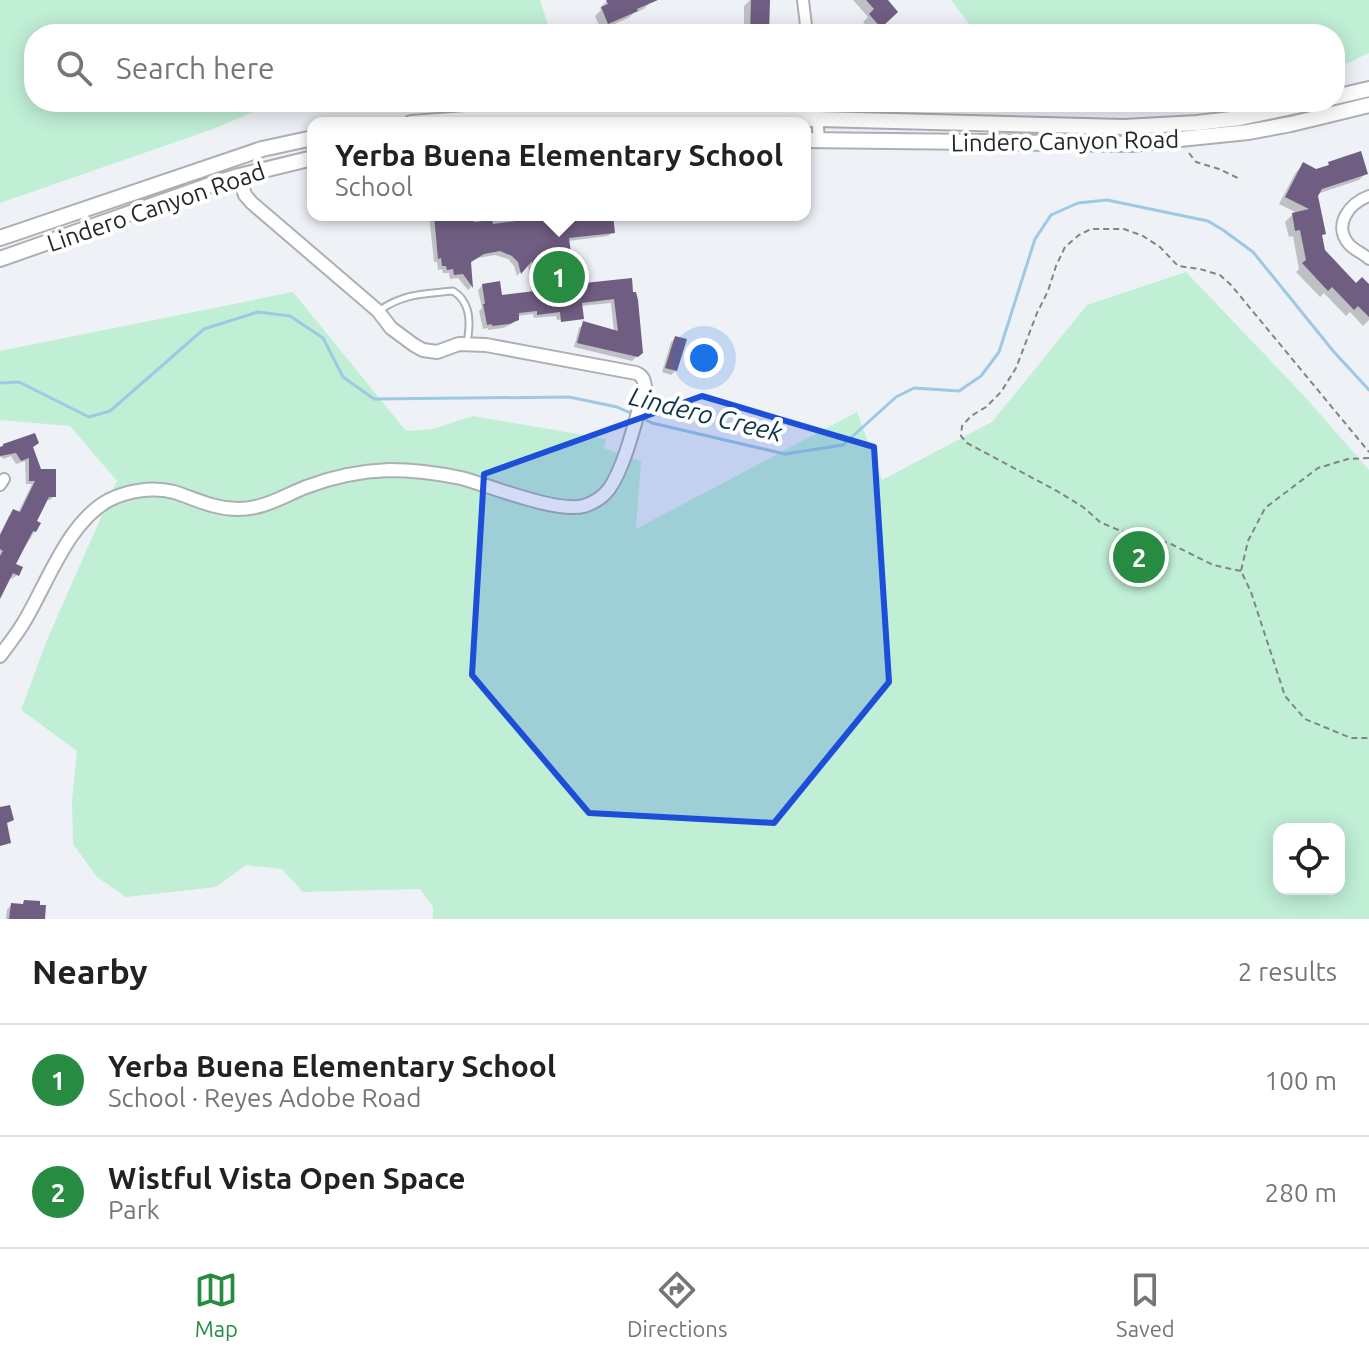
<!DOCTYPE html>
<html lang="en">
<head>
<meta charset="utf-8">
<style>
  :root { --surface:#fff; --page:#f2f2f2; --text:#222; --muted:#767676; --line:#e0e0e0; --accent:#278c41 }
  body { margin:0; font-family:Ubuntu,sans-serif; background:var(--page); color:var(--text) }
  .controls { position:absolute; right:24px; bottom:24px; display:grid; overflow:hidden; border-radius:16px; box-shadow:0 4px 20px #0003 }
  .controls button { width:72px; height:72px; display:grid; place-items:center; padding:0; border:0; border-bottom:2px solid var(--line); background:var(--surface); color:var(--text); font:40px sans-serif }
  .you { position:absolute; left:704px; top:358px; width:28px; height:28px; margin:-20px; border:6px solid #fff; border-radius:50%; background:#1a73e8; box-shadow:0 0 0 12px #1a73e833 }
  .badge { display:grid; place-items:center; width:52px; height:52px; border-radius:50%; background:var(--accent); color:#fff; font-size:26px; font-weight:700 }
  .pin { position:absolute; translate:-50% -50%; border:4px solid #fff; box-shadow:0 2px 8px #0006 }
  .popup { position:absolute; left:307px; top:117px; width:504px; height:104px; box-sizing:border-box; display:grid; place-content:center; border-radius:16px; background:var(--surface); filter:drop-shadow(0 2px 6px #0005); font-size:26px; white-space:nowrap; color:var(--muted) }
  .popup b { font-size:30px; color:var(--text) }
  .popup::after { content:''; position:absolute; left:50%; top:100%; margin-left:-16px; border:16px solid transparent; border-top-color:var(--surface) }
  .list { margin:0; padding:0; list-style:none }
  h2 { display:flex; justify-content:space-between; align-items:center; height:104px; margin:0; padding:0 32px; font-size:34px }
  h2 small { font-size:26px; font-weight:400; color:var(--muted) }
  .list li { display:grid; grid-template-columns:52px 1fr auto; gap:24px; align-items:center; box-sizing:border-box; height:112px; padding:0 32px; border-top:2px solid var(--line) }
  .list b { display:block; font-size:30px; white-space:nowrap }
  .list p { margin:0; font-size:26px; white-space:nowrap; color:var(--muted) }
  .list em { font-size:26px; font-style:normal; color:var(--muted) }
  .icon { flex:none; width:44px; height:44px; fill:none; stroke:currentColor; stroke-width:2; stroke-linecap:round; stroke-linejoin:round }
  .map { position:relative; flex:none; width:1369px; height:919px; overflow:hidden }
  .search { position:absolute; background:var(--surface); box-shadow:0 4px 20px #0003; left:24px; right:24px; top:24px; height:88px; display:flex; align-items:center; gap:20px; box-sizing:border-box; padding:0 28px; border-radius:32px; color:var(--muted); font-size:30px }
  .sheet { height:328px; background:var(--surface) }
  nav { display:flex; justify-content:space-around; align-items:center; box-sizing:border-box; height:112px; border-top:2px solid var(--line); background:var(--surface); font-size:22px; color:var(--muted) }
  nav a { display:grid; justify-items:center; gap:4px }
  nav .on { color:var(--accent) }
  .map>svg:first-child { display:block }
  .green { fill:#c0efd6; fill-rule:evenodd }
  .shadow { fill:#0003 }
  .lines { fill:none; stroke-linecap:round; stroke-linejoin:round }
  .stream { stroke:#9dc9e4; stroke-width:3 }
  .building { fill:#705d82 }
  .service-casing { stroke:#acafb3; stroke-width:9 }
  .minor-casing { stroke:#acafb3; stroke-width:14 }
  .tertiary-casing { stroke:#acafb3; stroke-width:16 }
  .secondary-casing { stroke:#acafb3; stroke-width:18 }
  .path { stroke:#828487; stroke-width:2; stroke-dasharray:6 4; stroke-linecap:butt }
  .service { stroke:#fff; stroke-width:5 }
  .minor { stroke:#fff; stroke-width:10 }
  .tertiary { stroke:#fff; stroke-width:12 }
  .secondary { stroke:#fff; stroke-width:14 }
  .marked { fill:#1d4ed8; fill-opacity:0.2; stroke:#1d4ed8; stroke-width:6; stroke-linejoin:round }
  .labels { text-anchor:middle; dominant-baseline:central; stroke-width:8; stroke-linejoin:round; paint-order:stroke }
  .street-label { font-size:24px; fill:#262729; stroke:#fff }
  .water-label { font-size:26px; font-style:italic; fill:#0f3448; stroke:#fff }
</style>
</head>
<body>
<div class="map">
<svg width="1369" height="919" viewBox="0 0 1369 919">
  <rect width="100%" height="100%" fill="#eef1f6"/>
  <!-- green -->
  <path class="green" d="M0 0H540L551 34H34V102H277L213 129 0 203Z
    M951 0H1369V53L1348 63 1335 64V34H977Z
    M1186 272 1306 398 1369 470V919H433V907L420 889 303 892 282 869 246 865 216 887 126 897 97 877 73 844 72 801 77 751 21 710 47 640 117 481 70 426 0 420V351L293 292 406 431 433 429 473 416 606 439 604 448 641 461 636 529 857 412 882 480 992 422 1087 305ZM1279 829H1339V889H1279Z"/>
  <!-- shadow -->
  <path class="shadow" d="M608 0H650L651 1 644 9 634 13 628 18 601 30 595 16 601 10 600 8Z
    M750 0H768L767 29H779V34H744V6Z
    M853 0H885L896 12 873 33 863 22 868 17Z
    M1329 164 1366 173 1359 180 1317 194 1324 234 1320 237 1323 251 1356 286 1369 287V320L1363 326 1350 312 1346 316 1324 293 1320 297 1296 272 1299 269 1293 236 1289 237 1285 222 1295 212 1279 204 1296 172 1303 165 1316 171 1325 168Z
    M429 215H611L613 232 608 236 568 241 573 286 630 280 641 352 632 361 574 347 579 328 584 324 614 332 611 303 580 306 582 318 579 320V318L557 320 556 316 534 318 533 314 517 316V319L512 324 503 328 488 330V328L483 329 479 311 482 308 478 290 483 285 501 297 531 293 528 263 517 276 514 266 508 259 495 255 478 258 469 263 471 287 468 290 458 278 450 279 449 273H443L442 269 438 270 437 262H434Z
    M676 338V370L671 375 662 372 671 342Z
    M34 435 31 448 39 471 54 496 50 500H45L35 522V531L13 565 17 575 12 579 8 577 0 594V550L2 546 0 545V534L9 516 14 511 18 513 32 484H26L25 461 16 464 11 456 3 459 2 457H0V447Z
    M25 902 44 919H6L7 909 12 905 21 906Z"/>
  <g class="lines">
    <!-- stream -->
    <path class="stream" d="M0 383 19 382 89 417 110 411 204 329 258 312 290 316 323 338 343 377 374 399 569 397 617 407 635 415
      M642 418 652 423 785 454 843 445 896 397 914 388 959 391 981 376 999 352 1035 239 1051 215 1078 203 1107 200 1208 221 1223 230 1253 252 1334 352 1369 390"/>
  </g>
  <!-- building -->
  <path class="building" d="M606 0H658L637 9 638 11 608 24 601 7 608 4Z
    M751 0H770L769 34H750Z
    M866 0H888L898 12 881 28 869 14 874 9Z
    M1361 151 1368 174 1322 189 1318 196 1326 234 1322 235 1325 250 1356 283 1362 277 1369 284V317L1358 306 1354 310 1332 287 1328 291 1302 263 1306 260 1300 230 1295 231 1292 213 1309 209 1285 197 1303 162 1316 169 1329 165 1328 162Z
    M434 215H473L474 222 492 220 493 224 524 220 523 215H565V218H567L613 215 615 233 569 238 575 284 632 278 633 292H636L638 300 643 353 638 357 577 343 583 321 618 331 614 299 582 303 584 319 561 322 560 312 537 315V311L519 313V320L509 324 492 326V324L487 325 483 304H485L482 284 500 281 502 295 535 291 532 261 521 274 518 262 512 256 500 251 484 254 471 262 473 288 463 274 454 275 453 269 447 270 446 266H442L441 258 438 259Z
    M675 336 687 339 677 371 665 368Z
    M35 433 39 443 33 447 41 469H56V497H49L37 521 41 523 36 532 33 531 16 564 23 567 19 576 13 573 0 599V556L3 551 0 549V535L13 509 20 512 35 481H29V458L21 461 16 453 0 456V447L3 446V444Z
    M10 805 14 820 7 823 11 843 0 846V807Z
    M24 900 40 901V905H46L45 919H9L11 903 23 904Z"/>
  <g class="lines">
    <defs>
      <path id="service" d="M380 310C405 293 425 294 453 291 471 302 471 323 467 342"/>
      <path id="minor" d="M803 0 807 34
        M816 102 819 140
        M1369 196C1350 203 1333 224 1348 243 1353 250 1363 253 1369 259
        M0 485 4 479"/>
      <path id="tertiary" d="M0 656C8 645 17 634 24 622 48 582 68 522 109 500 129 490 153 487 174 492 196 499 214 509 238 509 264 509 283 496 306 487 332 477 361 471 389 470 413 470 437 473 461 478 491 486 556 513 584 506 593 503 603 497 609 489 625 467 637 415 645 387 644 380 643 376 636 373L486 345 459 344 437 352 423 350 414 345 391 328 378 311 252 203 245 195 239 176"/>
      <path id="secondary" d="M1335 97 1369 89
        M411 123 507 116 818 119 1124 127 1197 123 1240 118 1315 102
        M805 140 1131 144 1248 132 1291 124 1369 105
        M0 238 262 149 313 138
        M0 259 204 187 239 176 313 158"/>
    </defs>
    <!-- service casing -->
    <use href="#service" class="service-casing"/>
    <!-- minor casing -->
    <use href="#minor" class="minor-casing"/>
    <!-- tertiary casing -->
    <use href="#tertiary" class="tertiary-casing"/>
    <!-- secondary casing -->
    <use href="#secondary" class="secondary-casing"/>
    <!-- path -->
    <path class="path" d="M1189 153 1196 162 1219 169 1240 179
      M1369 458 1348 459 1318 468 1265 508 1248 541 1241 571 1251 592 1285 696 1305 719 1351 738H1369
      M1241 571 1213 565 1169 543 1138 537 1116 529 1100 522 1083 507 1057 491 967 443 961 436 962 426 971 416 986 407 1001 392 1016 368 1037 313 1048 291 1056 266 1065 247 1079 235 1091 229H1124L1143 236 1160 247 1178 266 1200 269 1220 275 1231 285 1369 452"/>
    <!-- service -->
    <use href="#service" class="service"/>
    <!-- minor -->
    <use href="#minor" class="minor"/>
    <!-- tertiary -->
    <use href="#tertiary" class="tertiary"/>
    <!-- secondary -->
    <use href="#secondary" class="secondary"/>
  </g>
  <!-- marked area -->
  <path class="marked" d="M702 396 874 447 889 682 774 823 589 813 472 675 484 474Z"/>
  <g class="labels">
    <!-- street labels -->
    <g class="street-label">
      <text transform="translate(1065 141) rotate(-1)">Lindero Canyon Road</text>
      <text transform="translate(156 207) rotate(-19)">Lindero Canyon Road</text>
    </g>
    <!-- water labels -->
    <g class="water-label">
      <text transform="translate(706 414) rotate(14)">Lindero Creek</text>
    </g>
  </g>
</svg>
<div class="controls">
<button><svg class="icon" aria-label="locate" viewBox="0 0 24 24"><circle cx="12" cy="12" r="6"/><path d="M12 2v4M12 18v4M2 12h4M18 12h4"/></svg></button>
</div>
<div class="you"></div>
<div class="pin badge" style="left:559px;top:277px">1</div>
<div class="popup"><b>Yerba Buena Elementary School</b>School</div>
<div class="pin badge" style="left:1139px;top:557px">2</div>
<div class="search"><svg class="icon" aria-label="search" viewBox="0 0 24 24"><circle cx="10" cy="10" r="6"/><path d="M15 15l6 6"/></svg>Search here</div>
</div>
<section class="sheet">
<h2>Nearby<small>2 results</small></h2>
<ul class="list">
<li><span class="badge">1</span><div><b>Yerba Buena Elementary School</b><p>School · Reyes Adobe Road</p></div><em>100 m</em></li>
<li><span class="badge">2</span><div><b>Wistful Vista Open Space</b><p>Park</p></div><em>280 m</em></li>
</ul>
</section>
<nav>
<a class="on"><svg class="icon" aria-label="map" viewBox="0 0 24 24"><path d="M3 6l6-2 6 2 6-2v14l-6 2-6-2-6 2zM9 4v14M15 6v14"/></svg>Map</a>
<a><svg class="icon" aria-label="directions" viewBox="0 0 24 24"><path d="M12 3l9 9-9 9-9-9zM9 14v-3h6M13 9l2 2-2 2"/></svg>Directions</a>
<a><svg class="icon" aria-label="saved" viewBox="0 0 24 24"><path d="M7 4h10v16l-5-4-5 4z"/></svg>Saved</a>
</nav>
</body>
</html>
